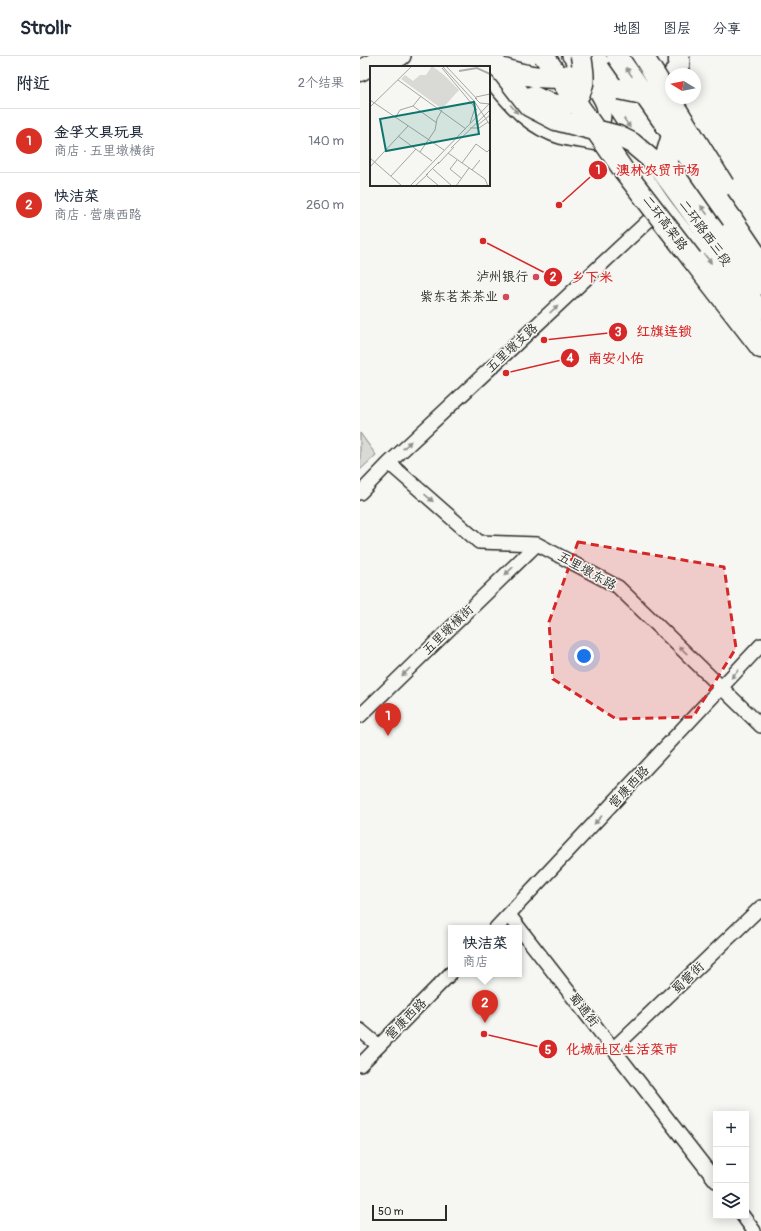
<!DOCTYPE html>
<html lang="zh">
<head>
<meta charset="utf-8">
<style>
  :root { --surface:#fff; --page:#f6f6f7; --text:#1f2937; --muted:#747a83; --line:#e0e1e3; --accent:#d93025 }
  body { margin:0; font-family:Pangolin,"LXGW WenKai TC",sans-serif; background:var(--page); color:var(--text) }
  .controls { position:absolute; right:12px; bottom:12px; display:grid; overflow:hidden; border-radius:0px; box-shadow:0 2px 10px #0003 }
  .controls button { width:36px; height:36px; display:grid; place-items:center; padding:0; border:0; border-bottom:1px solid var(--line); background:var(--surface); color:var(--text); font:20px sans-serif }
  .compass { position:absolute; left:305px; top:12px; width:36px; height:36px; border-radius:50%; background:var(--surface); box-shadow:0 2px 10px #0003; rotate:280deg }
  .scale { position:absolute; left:12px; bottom:10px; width:75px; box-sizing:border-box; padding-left:4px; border:2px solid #2b2b2b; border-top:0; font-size:11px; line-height:14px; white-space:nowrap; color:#2b2b2b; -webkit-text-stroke:3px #f6f6f2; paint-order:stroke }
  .you { position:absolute; left:224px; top:600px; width:14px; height:14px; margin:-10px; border:3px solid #fff; border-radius:50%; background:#1a73e8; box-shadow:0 0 0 6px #1a73e833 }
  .badge { display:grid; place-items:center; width:26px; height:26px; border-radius:50%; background:var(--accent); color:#fff; font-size:13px; font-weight:700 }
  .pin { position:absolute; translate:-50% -33px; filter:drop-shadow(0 1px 2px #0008) }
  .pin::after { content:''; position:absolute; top:21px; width:14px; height:12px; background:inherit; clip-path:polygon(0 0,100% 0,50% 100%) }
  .popup { position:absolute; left:88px; top:869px; width:74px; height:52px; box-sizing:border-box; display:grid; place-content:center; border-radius:0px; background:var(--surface); filter:drop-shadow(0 1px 3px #0005); font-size:13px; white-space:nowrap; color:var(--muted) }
  .popup b { font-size:15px; color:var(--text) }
  .popup::after { content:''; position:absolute; left:50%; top:100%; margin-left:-8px; border:8px solid transparent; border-top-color:var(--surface) }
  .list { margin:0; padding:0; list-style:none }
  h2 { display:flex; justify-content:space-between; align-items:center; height:52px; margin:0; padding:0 16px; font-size:17px }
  h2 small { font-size:13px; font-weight:400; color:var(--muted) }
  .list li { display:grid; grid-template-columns:26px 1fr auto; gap:12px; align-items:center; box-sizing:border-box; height:64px; padding:0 16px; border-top:1px solid var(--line) }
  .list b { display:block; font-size:15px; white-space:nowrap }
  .list p { margin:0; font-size:13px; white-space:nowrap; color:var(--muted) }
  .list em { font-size:13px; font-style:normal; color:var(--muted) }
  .icon { flex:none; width:22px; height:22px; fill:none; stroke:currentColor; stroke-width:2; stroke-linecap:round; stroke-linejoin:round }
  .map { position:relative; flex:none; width:401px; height:1175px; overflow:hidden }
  header { display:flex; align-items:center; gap:24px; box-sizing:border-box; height:56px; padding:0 20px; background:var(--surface); border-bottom:1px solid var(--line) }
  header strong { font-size:19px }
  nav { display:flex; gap:22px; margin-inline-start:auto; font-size:14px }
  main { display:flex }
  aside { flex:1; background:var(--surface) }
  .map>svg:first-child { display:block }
  .green { fill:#d9d9d5; stroke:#828280 }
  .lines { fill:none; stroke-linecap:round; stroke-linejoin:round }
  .minor-casing { stroke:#2b2b2b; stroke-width:16 }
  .major-casing { stroke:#2b2b2b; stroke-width:20 }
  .highway-casing { stroke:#2b2b2b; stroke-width:23 }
  .minor { stroke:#f6f6f2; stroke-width:13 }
  .major { stroke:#f6f6f2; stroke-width:17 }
  .highway { stroke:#f6f6f2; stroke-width:20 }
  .highway-bridge-casing { stroke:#2b2b2b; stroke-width:23; stroke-linecap:butt }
  .highway-bridge { stroke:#f6f6f2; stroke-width:20 }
  .oneway { fill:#90908e }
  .marked { fill:#d62828; fill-opacity:0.2; stroke:#d62828; stroke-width:3; stroke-dasharray:8 5; stroke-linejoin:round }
  .poi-dot { fill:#d1495b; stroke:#f6f6f2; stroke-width:1.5 }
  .labels { text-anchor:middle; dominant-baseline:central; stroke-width:3; stroke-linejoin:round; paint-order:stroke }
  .street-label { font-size:13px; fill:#2b2b2b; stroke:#f6f6f2 }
  .poi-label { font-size:13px; fill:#2b2b2b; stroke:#f6f6f2; text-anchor:end }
  .inset-river { fill:none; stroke:#aeaeab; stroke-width:2 }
  .inset-road { fill:none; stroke:#a5a5a2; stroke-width:1 }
  .view { fill:#0f766e; fill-opacity:0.15; stroke:#0f766e; stroke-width:2 }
  .inset-edge { fill:none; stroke:#2b2b2b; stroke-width:2 }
  .leader { fill:none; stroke:#d62828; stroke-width:1.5 }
  .callout-dot { fill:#d62828; stroke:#f6f6f2; stroke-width:1.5 }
  .mark-label { font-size:12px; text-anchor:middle; font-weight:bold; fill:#fff }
  .callout-label { font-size:14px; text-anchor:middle; font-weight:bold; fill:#d62828; stroke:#f6f6f2; stroke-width:3; stroke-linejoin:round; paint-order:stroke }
</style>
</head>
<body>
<header>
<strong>Strollr</strong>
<nav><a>地图</a><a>图层</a><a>分享</a></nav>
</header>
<main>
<aside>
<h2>附近<small>2个结果</small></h2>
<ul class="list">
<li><span class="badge">1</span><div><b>金孚文具玩具</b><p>商店 · 五里墩横街</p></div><em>140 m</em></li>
<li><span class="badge">2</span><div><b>快洁菜</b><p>商店 · 营康西路</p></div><em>260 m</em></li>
</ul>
</aside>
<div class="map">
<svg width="401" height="1175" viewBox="0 0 401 1175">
  <rect width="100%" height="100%" fill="#f6f6f2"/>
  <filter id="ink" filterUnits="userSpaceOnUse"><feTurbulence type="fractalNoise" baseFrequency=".025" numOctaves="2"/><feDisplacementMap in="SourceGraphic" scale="8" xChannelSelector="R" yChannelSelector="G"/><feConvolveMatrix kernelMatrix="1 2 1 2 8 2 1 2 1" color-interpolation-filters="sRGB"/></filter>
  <g filter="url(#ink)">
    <!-- green -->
    <path class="green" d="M0 377 16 399 0 414Z"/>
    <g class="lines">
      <defs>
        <path id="minor" d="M209 0C218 12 244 42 244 55 245 64 241 74 238 82
          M129 23C151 50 168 72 203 82 224 87 249 86 267 100 283 113 293 133 306 150 337 191 369 231 401 271
          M29 407 119 486 177 488 258 531 401 670
          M0 437 29 407 305 149
          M0 660 177 488
          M149 859 356 1125
          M136 872 401 589
          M0 974 19 990
          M254 992 401 851
          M0 1009 91 917
          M383 1160 394 1175"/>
        <path id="major" d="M222 0 292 104 401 254
          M236 0 308 105 401 230
          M24 11 42 0"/>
        <path id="highway" d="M0 15 27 0
          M314 18 319 9V0
          M372 163 401 206
          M332 203 401 292"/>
      </defs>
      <!-- minor casing -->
      <use href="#minor" class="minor-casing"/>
      <!-- major casing -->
      <use href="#major" class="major-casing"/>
      <!-- highway casing -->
      <use href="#highway" class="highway-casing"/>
      <!-- minor -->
      <use href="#minor" class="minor"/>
      <!-- major -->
      <use href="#major" class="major"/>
      <!-- highway -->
      <use href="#highway" class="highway"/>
      <defs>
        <path id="highway-bridge" d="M105 0C132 9 181 29 209 19
          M130 0 169 50 196 64 258 80 272 87 292 104
          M184 0 264 115 332 203
          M257 0 372 163
          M283 0 364 129
          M259 33 278 37 291 35
          M173 40C192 50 216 58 223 28 225 20 222 8 221 0
          M308 105 307 96 315 69"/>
      </defs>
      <!-- highway-bridge casing -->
      <use href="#highway-bridge" class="highway-bridge-casing"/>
      <!-- highway-bridge -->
      <use href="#highway-bridge" class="highway-bridge"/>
    </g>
    <!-- one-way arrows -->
    <defs><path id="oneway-solid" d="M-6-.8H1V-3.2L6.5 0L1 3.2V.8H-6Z"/></defs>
    <g class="oneway">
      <use href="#oneway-solid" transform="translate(269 16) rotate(-125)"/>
      <use href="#oneway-solid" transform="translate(154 53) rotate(49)"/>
      <use href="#oneway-solid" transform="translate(267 67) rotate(56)"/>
      <use href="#oneway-solid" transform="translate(344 154) rotate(-127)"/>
      <use href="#oneway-solid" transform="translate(348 203) rotate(52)"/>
      <use href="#oneway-solid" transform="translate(194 253) rotate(-43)"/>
      <use href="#oneway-solid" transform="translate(47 389) rotate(-43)"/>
      <use href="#oneway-solid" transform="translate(69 442) rotate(41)"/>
      <use href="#oneway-solid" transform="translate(149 515) rotate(136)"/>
      <use href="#oneway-solid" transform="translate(323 594) rotate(-136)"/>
      <use href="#oneway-solid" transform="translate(46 616) rotate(136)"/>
      <use href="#oneway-solid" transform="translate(375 618) rotate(132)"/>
      <use href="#oneway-solid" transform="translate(238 764) rotate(133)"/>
    </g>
  </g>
  <!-- marked area -->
  <path class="marked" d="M218 486 364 511 376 592 333 661 256 663 193 623 189 566Z"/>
  <!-- markers -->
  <g class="poi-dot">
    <circle cx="176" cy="221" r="4"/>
    <circle cx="146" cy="241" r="4"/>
  </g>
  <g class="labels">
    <!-- street labels -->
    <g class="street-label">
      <text transform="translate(305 167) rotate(53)">二环高架路</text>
      <text transform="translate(345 177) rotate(54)">二环路西三段</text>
      <text transform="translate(152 292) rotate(-43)">五里墩支路</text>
      <text transform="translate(227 515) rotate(29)">五里墩东路</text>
      <text transform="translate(88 574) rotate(-44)">五里墩横街</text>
      <text transform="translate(269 731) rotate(-47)">营康西路</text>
      <text transform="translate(328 922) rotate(-44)">蜀营街</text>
      <text transform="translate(224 954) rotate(52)">蜀通街</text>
      <text transform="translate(46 963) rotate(-45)">营康西路</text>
    </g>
    <!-- poi labels -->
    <g class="poi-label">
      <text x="168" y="221">泸州银行</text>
      <text x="138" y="241">紫东茗茶茶业</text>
    </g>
  </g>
  <!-- overview -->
  <g transform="translate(10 10)">
    <rect width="120" height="120" fill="#f6f6f2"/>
    <path d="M62 0 74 9 89 24 72 43 31 13 35 9 43 15 50 9H56Z" fill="#d9d9d5"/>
    <path class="inset-river" d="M89 5 107 2 120 8"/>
    <path class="inset-road" d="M72 0 104 35 120 59M76 0 107 33M72 2 107 44M28 14 96 63M106 31 120 28M105 32 110 37 120 38M0 34 74 84M43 40 51 30M0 41 42 0M25 52 30 44 43 40 67 57M100 57 105 42M108 59 120 49M100 62H109L118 56M28 70 62 95M81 82 120 44M50 86 65 64 67 53 72 44M78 87 115 113 118 120M0 92 32 120M87 94 80 103 91 112M92 97 106 78 117 86 120 83M68 98 84 81M0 101 38 60M63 103 82 120M102 104 110 94M56 109 69 96M21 110 46 83M57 110 69 120M40 120 120 37M45 120 58 108M86 120 99 102"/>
    <path class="view" d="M104 36 109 68 16 85 10 53Z"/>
    <rect width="120" height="120" class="inset-edge"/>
  </g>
  <!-- callouts -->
  <path class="leader" d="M199 149L238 114M123 185L193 221M184 284L258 276M146 317L210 302M124 978L188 993"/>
  <g class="callout-dot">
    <circle cx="199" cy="149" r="4"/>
    <circle cx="123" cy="185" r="4"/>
    <circle cx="184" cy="284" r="4"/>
    <circle cx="146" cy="317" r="4"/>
    <circle cx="124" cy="978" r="4"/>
    <circle cx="238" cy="114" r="10"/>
    <circle cx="193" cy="221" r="10"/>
    <circle cx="258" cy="276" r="10"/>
    <circle cx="210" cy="302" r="10"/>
    <circle cx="188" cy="993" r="10"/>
  </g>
  <g class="mark-label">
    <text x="238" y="118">1</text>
    <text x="193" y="225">2</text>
    <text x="258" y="280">3</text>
    <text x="210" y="306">4</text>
    <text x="188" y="998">5</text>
  </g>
  <g class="callout-label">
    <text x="298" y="119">澳林农贸市场</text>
    <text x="232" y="226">乡下米</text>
    <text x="304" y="280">红旗连锁</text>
    <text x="256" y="307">南安小佑</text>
    <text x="262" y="998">化城社区生活菜市</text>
  </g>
</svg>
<div class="controls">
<button>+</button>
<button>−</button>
<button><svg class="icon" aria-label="layers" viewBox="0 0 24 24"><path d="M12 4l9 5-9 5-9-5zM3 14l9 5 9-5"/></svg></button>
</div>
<svg class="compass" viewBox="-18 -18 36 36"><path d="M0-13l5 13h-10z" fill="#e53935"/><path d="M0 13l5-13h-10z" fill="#747a83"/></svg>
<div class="scale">50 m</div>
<div class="you"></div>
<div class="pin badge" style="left:28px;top:680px">1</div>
<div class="pin badge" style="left:125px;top:967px">2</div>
<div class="popup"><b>快洁菜</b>商店</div>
</div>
</main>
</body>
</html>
